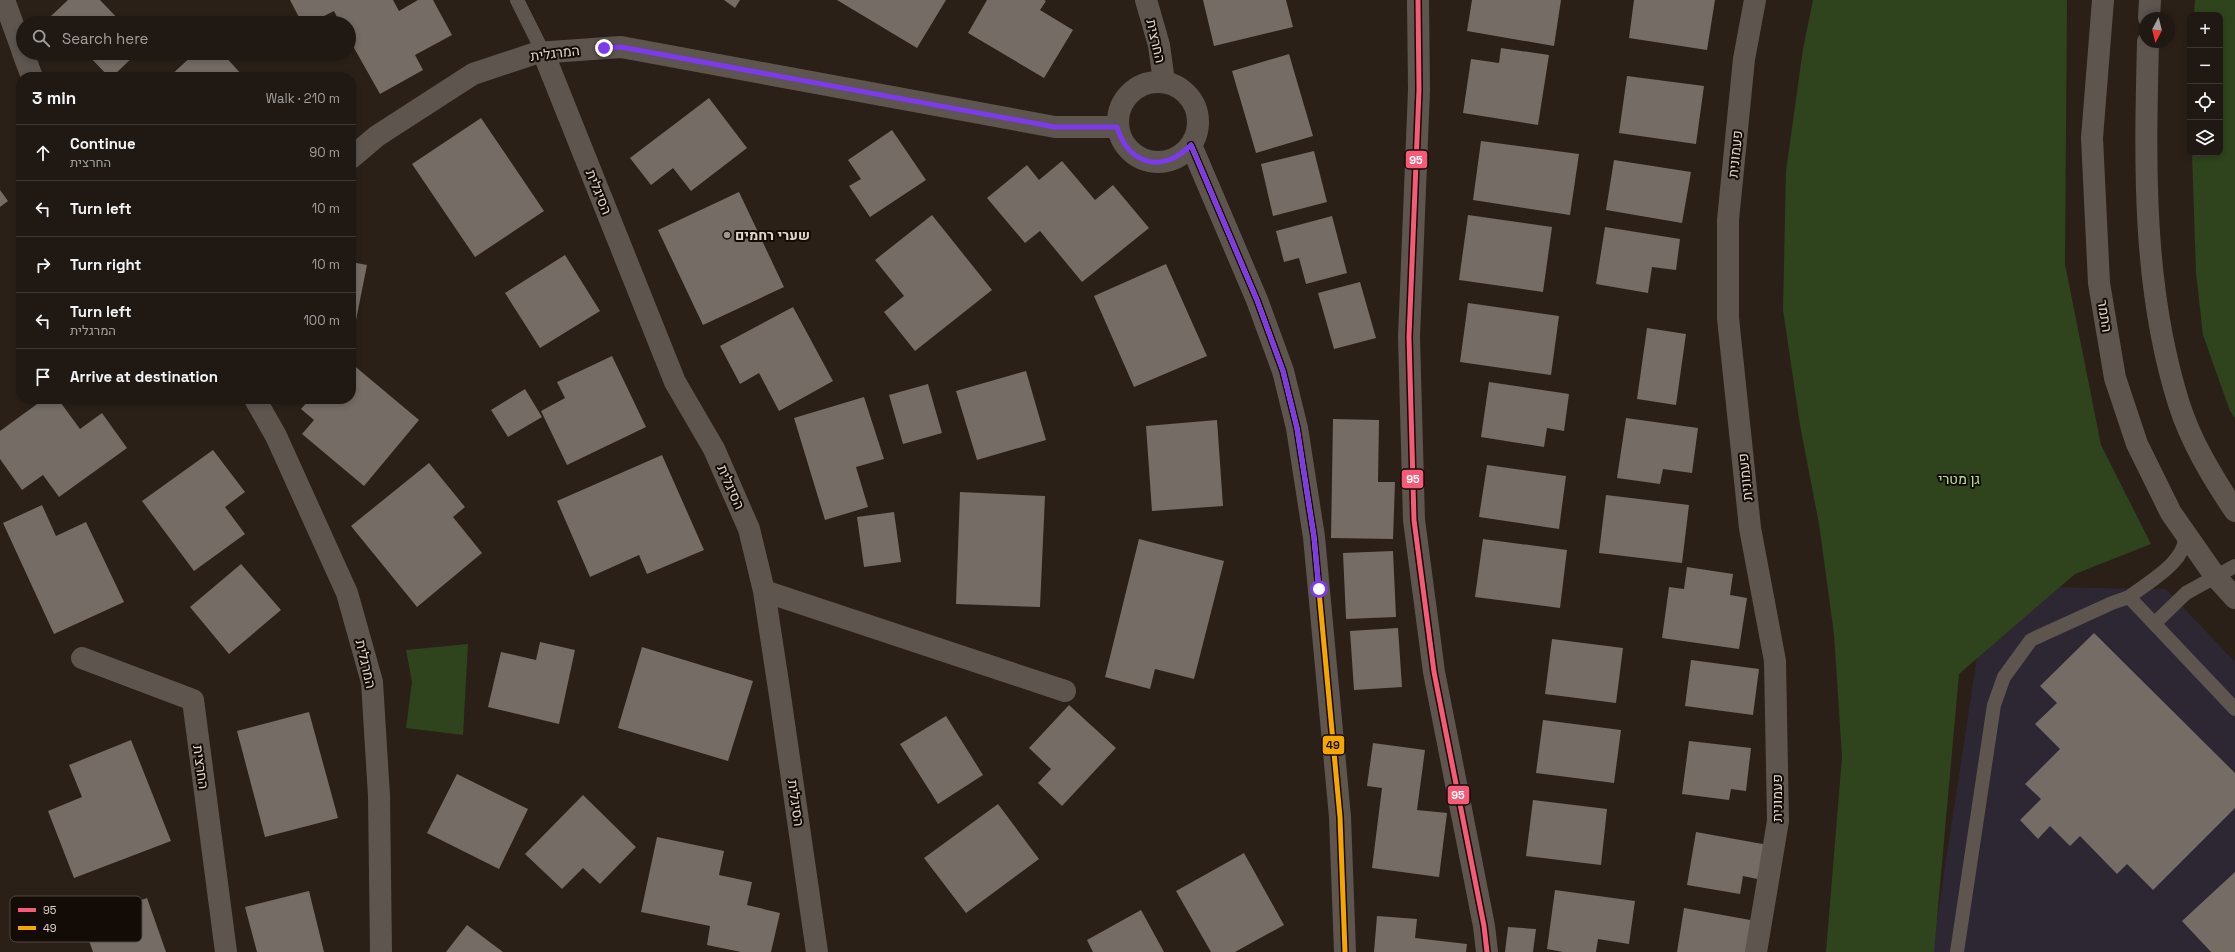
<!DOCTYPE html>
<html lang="en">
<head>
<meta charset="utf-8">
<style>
  :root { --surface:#201812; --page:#28211b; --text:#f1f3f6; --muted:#a2a09f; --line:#3d3732 }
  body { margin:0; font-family:"Space Grotesk",Heebo,sans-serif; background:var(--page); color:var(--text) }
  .controls { position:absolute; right:12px; top:12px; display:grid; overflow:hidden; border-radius:8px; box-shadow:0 2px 6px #0003 }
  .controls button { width:36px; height:36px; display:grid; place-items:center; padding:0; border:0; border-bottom:1px solid var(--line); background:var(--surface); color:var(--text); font:20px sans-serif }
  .compass { position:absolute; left:2139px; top:12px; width:36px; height:36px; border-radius:50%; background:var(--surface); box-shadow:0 2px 6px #0003; rotate:187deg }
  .stop { position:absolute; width:12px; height:12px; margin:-9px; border:3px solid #7c3aed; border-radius:50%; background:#fff }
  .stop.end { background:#7c3aed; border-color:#fff; box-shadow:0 1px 4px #0008 }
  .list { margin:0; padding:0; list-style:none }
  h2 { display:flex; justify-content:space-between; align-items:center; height:52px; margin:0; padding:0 16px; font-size:17px }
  h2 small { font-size:13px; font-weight:400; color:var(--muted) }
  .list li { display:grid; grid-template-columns:26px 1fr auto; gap:12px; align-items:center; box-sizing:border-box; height:56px; padding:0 16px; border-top:1px solid var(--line) }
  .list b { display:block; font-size:15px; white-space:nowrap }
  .list p { margin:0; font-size:13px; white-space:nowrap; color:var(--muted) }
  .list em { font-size:13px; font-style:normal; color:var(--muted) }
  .icon { flex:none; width:22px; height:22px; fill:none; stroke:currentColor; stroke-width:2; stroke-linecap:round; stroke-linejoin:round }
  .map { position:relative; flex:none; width:2235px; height:952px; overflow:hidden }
  .search { position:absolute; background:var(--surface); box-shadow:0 2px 6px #0003; left:16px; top:16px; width:340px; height:44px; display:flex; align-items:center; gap:10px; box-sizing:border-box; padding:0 14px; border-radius:22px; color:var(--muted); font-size:15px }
  .panel { position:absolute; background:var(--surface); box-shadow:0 2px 6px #0003; left:16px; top:72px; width:340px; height:332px; border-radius:16px }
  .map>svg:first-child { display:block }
  .industrial { fill:#2d2633 }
  .green { fill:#2f431d }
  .building { fill:#756c65 }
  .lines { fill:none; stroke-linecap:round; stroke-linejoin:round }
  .service { stroke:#5e554f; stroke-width:14 }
  .minor { stroke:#5e554f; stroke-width:22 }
  .secondary { stroke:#5e554f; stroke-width:22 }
  .bus-1-casing { stroke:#130b05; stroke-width:8 }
  .bus-2-casing { stroke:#130b05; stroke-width:8 }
  .bus-1 { stroke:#f75a77; stroke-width:5 }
  .bus-2 { stroke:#f7a600; stroke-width:5 }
  .route { stroke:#7c3aed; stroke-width:5 }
  .poi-dot { fill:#a1958c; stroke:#130b05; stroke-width:1.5 }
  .labels { text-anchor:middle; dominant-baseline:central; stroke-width:4; stroke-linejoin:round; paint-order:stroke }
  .street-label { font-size:14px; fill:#e1d4cb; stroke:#130b05 }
  .poi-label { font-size:14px; font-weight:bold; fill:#e1d4cb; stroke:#130b05; text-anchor:start }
  .park-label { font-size:14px; fill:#b4e297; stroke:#130b05 }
  .key { fill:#130b05; stroke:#514740; stroke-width:1 }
  .key-label { font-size:11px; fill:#e1d4cb }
  .line-badge { stroke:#130b05; stroke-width:1.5 }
  .badge-label { font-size:11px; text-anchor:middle; font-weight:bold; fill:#fff }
  .pale-badge-label { font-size:11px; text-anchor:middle; font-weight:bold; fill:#111 }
</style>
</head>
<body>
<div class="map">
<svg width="2235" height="952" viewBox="0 0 2235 952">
  <rect width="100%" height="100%" fill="#2a2018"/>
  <!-- industrial -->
  <path class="industrial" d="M2038 587 2166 589 2235 662V952H1932L1980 638Z"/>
  <!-- green -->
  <path class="green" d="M1813 0H2067L2065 264 2101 445 2151 544 2075 574 1959 674 1934 952H1826L1842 757 1834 634 1819 524 1800 425 1783 310 1786 171 1803 49Z
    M2195 0H2235V418L2230 411 2203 335 2196 273 2192 153H2220V15H2194Z
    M468 644 463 735 406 728 412 682 406 650Z"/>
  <!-- building -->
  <path class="building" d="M68 0H100L122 23H57L51 16Z
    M290 0H393L399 11 418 0H433L452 35 415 55 423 70 380 94 349 39V23H340L334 11 310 23H302Z
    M724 0H740L735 8Z
    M837 0H946L917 48Z
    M987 0H1044L1046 1 1040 10 1073 30 1044 78 968 33Z
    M1203 0H1286L1293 27 1214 46Z
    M1472 0H1561L1554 46 1467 31Z
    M1634 0H1715L1707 50 1629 38Z
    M1501 48 1549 55 1538 125 1463 113 1471 59 1499 63Z
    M86 53H137L112 77H109Z
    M195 53H222L244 77H169Z
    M1289 54 1313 136 1256 153 1232 71Z
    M1627 76 1704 86 1696 144 1619 133Z
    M709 98 747 148 691 191 673 168 651 185 630 158Z
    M481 118 544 211 475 257 412 164Z
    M892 130 926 180 870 217 849 186 861 179 848 160Z
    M1481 141 1579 154 1570 215 1473 200Z
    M1314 151 1327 202 1273 216 1261 164Z
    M1614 160 1691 172 1682 223 1606 210Z
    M1062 161 1095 200 1113 185 1149 228 1082 282 1040 231 1025 243 987 198 1027 165 1039 180Z
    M0 190 8 201 0 207Z
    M739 192 784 287 703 325 658 230Z
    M932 215 992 290 915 351 884 312 904 296 875 260Z
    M1468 215 1552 227 1543 292 1459 280Z
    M1332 216 1347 273 1306 284 1299 258 1284 262 1276 231Z
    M1605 227 1680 239 1676 270 1652 267 1648 293 1596 284Z
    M565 255 600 311 540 348 505 293Z
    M351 262 367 265 352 340H351Z
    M1166 264 1207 356 1134 387 1094 296Z
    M1360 282 1376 338 1334 349 1318 293Z
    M1468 303 1559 316 1551 375 1460 362Z
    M793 307 833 381 779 411 759 373 740 384 720 346Z
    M1647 328 1686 334 1676 405 1637 399Z
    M612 356 646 427 567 465 541 411 565 398 557 382Z
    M351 363 419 420 364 486 302 434 314 420 301 409 310 399H351Z
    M1026 371 1046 440 977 460 956 391Z
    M1489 382 1569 394 1564 431 1547 428 1544 447 1481 437Z
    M928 384 942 433 903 444 889 395Z
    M525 389 542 417 508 437 491 410Z
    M864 397 884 459 856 467 868 507 825 520 794 418Z
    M44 399H58L80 429 102 413 127 448 59 497 43 475 22 490 0 459V431Z
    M1626 418 1698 428 1692 473 1663 469 1660 484 1617 478Z
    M1333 419 1379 420 1378 482H1395L1393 539 1331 538Z
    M1217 420 1223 506 1152 511 1146 426Z
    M213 450 245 492 225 507 245 534 194 571 142 501Z
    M662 455 704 550 647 574 639 555 590 577 557 501Z
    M429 463 465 507 453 517 482 553 417 607 351 526Z
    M1487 465 1566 476 1559 529 1479 517Z
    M960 492 1045 496 1040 607 956 604Z
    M1606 495 1689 505 1682 563 1599 553Z
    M42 505 56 536 86 522 124 602 54 634 3 523Z
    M894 512 901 562 864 567 857 517Z
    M1139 539 1224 561 1194 679 1155 669 1150 689 1105 677Z
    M1483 539 1567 550 1560 608 1475 597Z
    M1393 551 1396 617 1346 619 1343 553Z
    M241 564 281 610 229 654 190 607Z
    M1687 567 1733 574 1730 595 1747 598 1739 649 1662 638 1669 587 1684 589Z
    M1398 628 1402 687 1354 690 1350 631Z
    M2094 633 2235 773V808L2153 890 2127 864 2117 874 2080 836 2070 846 2050 826 2038 839 2020 820 2041 799 2025 784 2060 749 2035 724 2057 703 2040 686Z
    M1552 639 1623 648 1616 703 1545 694Z
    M540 642 575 650 559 724 488 707 501 652 536 660Z
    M642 647 753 681 728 761 618 728Z
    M1691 660 1759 669 1753 715 1685 706Z
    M1069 705 1116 748 1062 806 1038 783 1051 769 1029 748Z
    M309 712 338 818 265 837 237 731Z
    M946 716 983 775 938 804 900 744Z
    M1543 720 1621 730 1614 783 1536 773Z
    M131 740 171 841 74 878 48 811 82 797 69 765Z
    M1689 741 1751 748 1746 791 1731 789 1729 800 1682 794Z
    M1373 743 1425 750 1417 810 1447 813 1439 877 1372 868 1382 788 1367 786Z
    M457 774 528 809 499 869 427 833Z
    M583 795 636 847 600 884 583 868 562 889 525 854Z
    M1533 800 1607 809 1601 865 1526 856Z
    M998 804 1039 859 966 913 924 858Z
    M1696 832 1768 845 1762 880 1743 876 1740 894 1687 885Z
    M657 837 724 851 719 875 752 882 747 905 780 913 771 952H741L707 945 710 926 641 912Z
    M1244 853 1284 925 1235 952H1211L1176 891Z
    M2235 872V952H2211L2182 921Z
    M1555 890 1635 901 1629 944 1598 939 1596 952H1563L1547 949Z
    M309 891 324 952H257L245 907Z
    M147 898 166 952H93L82 921Z
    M1684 908 1756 921 1750 952H1677Z
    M1141 910 1164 952H1093L1087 940Z
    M1377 916 1417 919 1415 938 1467 944 1466 952H1374Z
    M467 925 503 952H446Z
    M1508 927 1536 929 1533 952H1505Z"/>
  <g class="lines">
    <!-- service -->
    <path class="service" d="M517 0 543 52
      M2129 597C2147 583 2191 559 2184 533
      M2155 623 2186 593 2235 566
      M1957 952 1994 705 2004 677 2031 640 2112 603 2129 597 2235 709"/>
    <!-- minor -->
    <path class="minor" d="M4 0 23 52
      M1146 0 1159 45 1164 82
      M1418 0 1419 90 1409 337 1414 520 1434 672 1484 926 1487 952
      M1755 0 1744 59 1728 220V318L1750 528 1775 661 1778 821 1756 952
      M543 52 675 382 714 449 749 529 764 591 779 689 817 952
      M23 53 32 77
      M1118 122a40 40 0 1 1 80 0a40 40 0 1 1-80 0Z
      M1191 145 1257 300 1283 371 1297 428 1314 537 1340 817 1345 952
      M351 158 377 136 473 74 536 53 621 47 1055 127H1117
      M255 399 276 436 347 593 372 682 379 796 381 952
      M764 591 1065 691
      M82 658 193 700 226 952"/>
    <!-- secondary -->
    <path class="secondary" d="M2103 0 2092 138 2099 283 2115 378 2137 444 2171 513 2215 576 2235 598
      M2149 18 2150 0
      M2148 42C2145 163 2142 287 2179 404 2191 442 2213 478 2235 511"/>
    <defs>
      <path id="bus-1" d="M1418 0 1419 90 1409 337 1414 520 1434 672 1484 926 1487 952"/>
      <path id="bus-2" d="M1191 145 1257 300 1283 371 1297 428 1314 537 1340 817 1345 952"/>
    </defs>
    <!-- bus-1 casing -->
    <use href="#bus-1" class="bus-1-casing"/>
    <!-- bus-2 casing -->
    <use href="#bus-2" class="bus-2-casing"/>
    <!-- bus-1 -->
    <use href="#bus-1" class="bus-1"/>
    <!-- bus-2 -->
    <use href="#bus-2" class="bus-2"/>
  </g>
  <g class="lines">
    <!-- route -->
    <path class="route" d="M604 48 621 47 1055 127H1117C1128 165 1163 174 1191 145L1257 300 1283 371 1297 428 1314 537 1319 589"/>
  </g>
  <!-- markers -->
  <circle class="poi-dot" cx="727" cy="235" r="4"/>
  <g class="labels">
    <!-- street labels -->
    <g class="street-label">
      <text transform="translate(1156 41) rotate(77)">החרצית</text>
      <text transform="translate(555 53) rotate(-7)">המרגלית</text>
      <text transform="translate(1735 154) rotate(-84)">פעמונית</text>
      <text transform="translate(599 192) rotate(68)">הסיגלית</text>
      <text transform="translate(2105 316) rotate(81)">התמר</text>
      <text transform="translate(1745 477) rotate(-96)">פעמונית</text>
      <text transform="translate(731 487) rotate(66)">הסיגלית</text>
      <text transform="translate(366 664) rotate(77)">המרגלית</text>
      <text transform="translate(201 767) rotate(82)">החרצית</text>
      <text transform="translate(1777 798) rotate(-90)">פעמונית</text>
      <text transform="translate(796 803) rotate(82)">הסיגלית</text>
    </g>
    <!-- poi labels -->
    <g class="poi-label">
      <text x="735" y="235">שערי רחמים</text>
    </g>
    <!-- park labels -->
    <g class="park-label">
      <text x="1959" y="479">גן מטרי</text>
    </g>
  </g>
  <!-- legend -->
  <rect x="10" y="896" width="132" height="46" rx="6" class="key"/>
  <rect x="18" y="908" width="18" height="4" fill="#f75a77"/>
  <rect x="18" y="926" width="18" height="4" fill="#f7a600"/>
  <g class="key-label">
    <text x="43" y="914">95</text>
    <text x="43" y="932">49</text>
  </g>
  <g class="line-badge">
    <rect x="1405" y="150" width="23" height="19" rx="4" fill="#f75a77"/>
    <rect x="1401" y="469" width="23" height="20" rx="4" fill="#f75a77"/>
    <rect x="1322" y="735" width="23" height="20" rx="4" fill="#f7a600"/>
    <rect x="1447" y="785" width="23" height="20" rx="4" fill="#f75a77"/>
  </g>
  <g class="badge-label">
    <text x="1416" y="164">95</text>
    <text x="1413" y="483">95</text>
    <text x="1458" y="799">95</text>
  </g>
  <g class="pale-badge-label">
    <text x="1333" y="749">49</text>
  </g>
</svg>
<div class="controls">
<button>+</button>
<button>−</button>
<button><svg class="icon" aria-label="locate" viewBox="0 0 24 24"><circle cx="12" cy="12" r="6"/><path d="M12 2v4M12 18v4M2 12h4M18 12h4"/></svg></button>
<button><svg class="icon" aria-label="layers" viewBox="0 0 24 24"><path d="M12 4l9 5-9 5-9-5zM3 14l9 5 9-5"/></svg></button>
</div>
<svg class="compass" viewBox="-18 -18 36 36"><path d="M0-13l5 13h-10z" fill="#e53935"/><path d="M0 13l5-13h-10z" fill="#a2a09f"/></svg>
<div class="stop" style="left:1319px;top:589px"></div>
<div class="stop end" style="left:604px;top:48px"></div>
<div class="search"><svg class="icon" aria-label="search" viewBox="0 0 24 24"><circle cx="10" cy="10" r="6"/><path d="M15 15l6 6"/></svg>Search here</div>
<section class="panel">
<h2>3 min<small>Walk · 210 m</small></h2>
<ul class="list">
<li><svg class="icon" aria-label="ahead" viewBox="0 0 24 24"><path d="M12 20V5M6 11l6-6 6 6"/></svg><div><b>Continue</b><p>החרצית</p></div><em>90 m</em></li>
<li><svg class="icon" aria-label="left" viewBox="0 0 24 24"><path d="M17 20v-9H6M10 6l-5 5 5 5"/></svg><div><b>Turn left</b></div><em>10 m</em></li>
<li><svg class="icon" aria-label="right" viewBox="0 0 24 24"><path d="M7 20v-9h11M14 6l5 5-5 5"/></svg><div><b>Turn right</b></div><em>10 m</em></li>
<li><svg class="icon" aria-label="left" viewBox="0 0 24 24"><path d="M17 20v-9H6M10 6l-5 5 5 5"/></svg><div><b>Turn left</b><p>המרגלית</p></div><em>100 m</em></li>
<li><svg class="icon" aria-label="arrive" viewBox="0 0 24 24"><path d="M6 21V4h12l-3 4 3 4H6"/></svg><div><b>Arrive at destination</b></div></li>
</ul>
</section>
</div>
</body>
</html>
